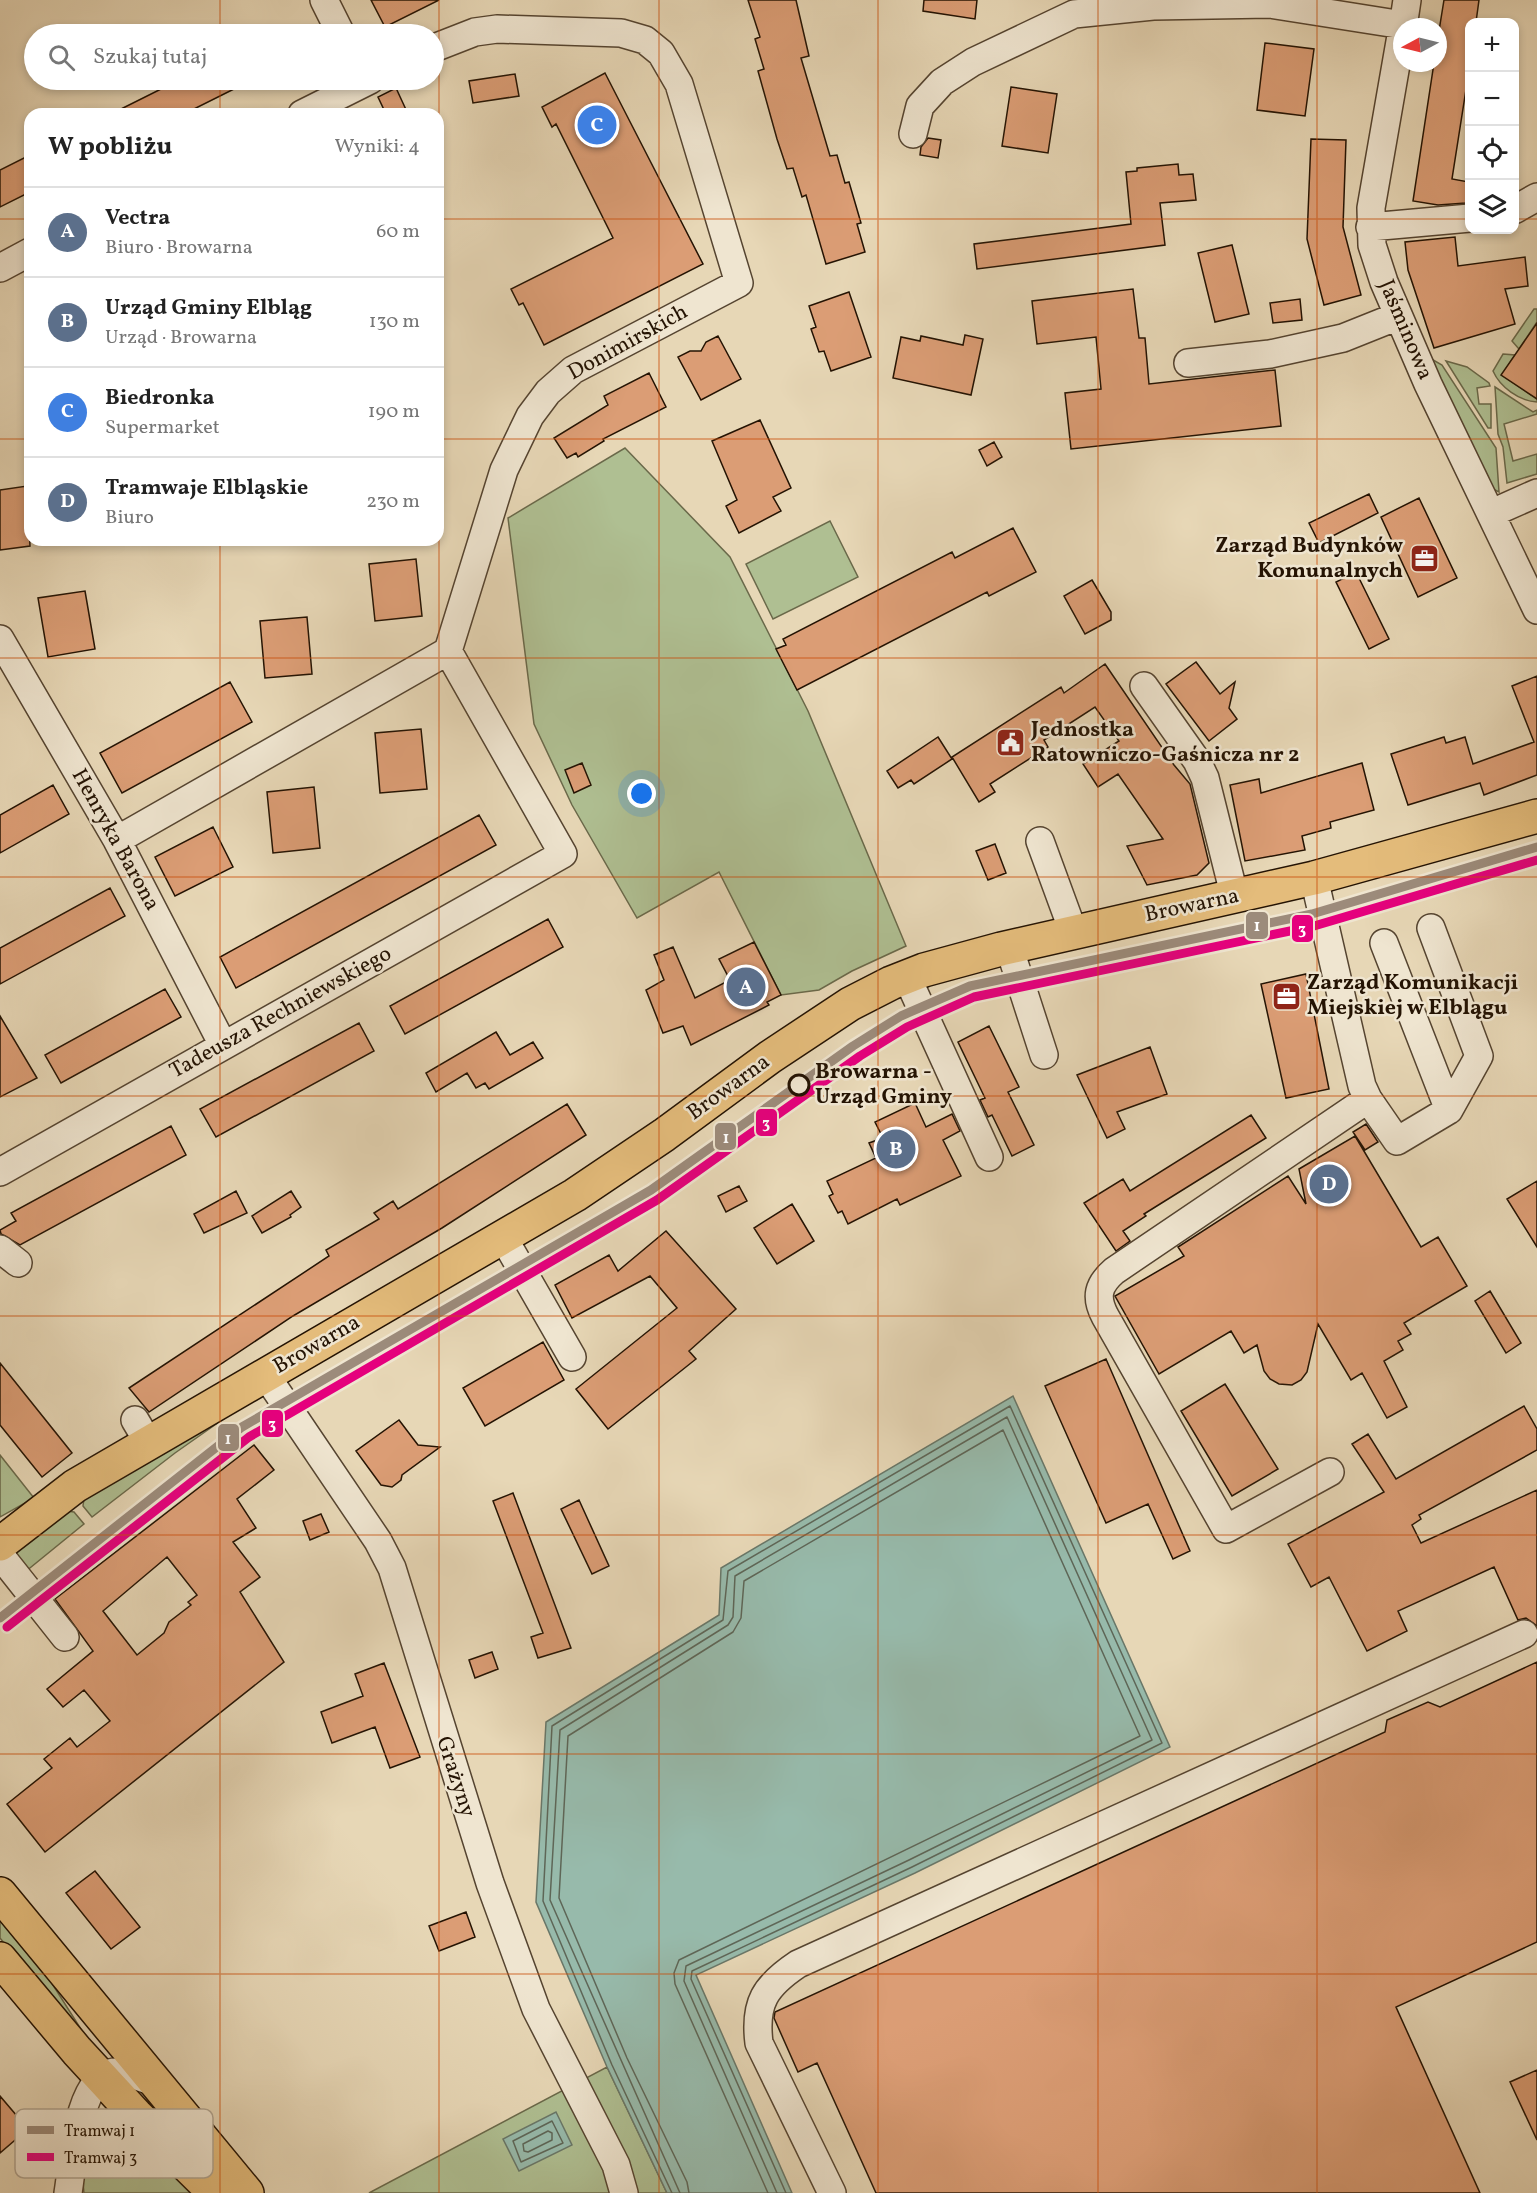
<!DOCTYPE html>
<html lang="pl">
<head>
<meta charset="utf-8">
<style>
  :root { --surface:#fff; --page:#f6f6f6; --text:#222; --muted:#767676; --line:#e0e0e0; --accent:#1a73e8 }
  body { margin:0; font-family:Vollkorn,serif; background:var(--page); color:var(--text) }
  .controls { position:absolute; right:18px; top:18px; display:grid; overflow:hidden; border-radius:12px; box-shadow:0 3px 9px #0003 }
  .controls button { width:54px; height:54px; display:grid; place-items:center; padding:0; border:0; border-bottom:2px solid var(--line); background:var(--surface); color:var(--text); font:30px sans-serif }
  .compass { position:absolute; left:1393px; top:18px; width:54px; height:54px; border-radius:50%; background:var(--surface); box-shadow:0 3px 9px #0003; rotate:263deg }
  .you { position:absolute; left:642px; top:794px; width:21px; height:21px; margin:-15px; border:4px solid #fff; border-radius:50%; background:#1a73e8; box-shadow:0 0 0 9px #1a73e833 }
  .badge { display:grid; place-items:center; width:39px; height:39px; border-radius:50%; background:var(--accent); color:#fff; font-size:20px; font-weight:700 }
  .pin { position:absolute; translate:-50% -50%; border:3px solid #fff; box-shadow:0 2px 6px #0006 }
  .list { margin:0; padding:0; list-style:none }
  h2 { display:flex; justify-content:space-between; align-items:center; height:78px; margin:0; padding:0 24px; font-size:26px }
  h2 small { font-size:20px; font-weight:400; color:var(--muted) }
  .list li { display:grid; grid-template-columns:39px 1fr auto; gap:18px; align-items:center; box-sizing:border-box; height:90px; padding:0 24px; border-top:2px solid var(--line) }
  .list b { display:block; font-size:22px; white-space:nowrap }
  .list p { margin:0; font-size:20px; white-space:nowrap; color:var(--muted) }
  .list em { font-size:20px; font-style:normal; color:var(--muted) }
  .icon { flex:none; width:33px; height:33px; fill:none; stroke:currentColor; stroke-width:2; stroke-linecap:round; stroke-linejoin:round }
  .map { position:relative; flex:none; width:1537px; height:2193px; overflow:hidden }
  .search { position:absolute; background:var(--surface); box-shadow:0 3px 9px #0003; left:24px; top:24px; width:420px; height:66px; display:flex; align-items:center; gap:15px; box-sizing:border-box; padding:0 21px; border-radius:33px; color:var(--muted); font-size:22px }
  .panel { position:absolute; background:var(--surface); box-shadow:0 3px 9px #0003; left:24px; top:108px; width:420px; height:438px; border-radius:18px }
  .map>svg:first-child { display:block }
  .green { fill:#afbf92; stroke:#6a694a; stroke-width:1.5 }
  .water { fill:#97baab; stroke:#697768; stroke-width:1.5 }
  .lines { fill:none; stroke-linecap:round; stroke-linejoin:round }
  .shore { stroke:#5e6657; stroke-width:1.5 }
  .building { fill:#db9d75; stroke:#241303; stroke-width:1.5; fill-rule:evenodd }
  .minor-casing { stroke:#554430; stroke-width:30 }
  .major-casing { stroke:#241303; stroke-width:36 }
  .minor { stroke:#efe5d0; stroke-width:27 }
  .major { stroke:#e4bc7b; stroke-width:33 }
  .tram-1-casing { stroke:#efe5d0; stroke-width:14 }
  .tram-2-casing { stroke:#efe5d0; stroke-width:14 }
  .tram-1 { stroke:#9c8b7b; stroke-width:9 }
  .tram-2 { stroke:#e5007d; stroke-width:9 }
  .grid { fill:none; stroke:#cb4e0b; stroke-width:1.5; stroke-opacity:0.55 }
  .stop-dot { fill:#efe5d0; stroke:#241303; stroke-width:3 }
  .labels { text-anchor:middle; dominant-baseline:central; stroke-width:5; stroke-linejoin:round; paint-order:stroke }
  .street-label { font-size:22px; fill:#241303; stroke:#efe5d0 }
  .poi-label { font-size:22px; font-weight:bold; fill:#241303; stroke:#efe5d0; text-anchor:start }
  .stop-label { font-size:22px; font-weight:bold; fill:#241303; stroke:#efe5d0; text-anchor:start }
  .key { fill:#efe5d0; stroke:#b2a692; stroke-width:1.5 }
  .key-label { font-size:16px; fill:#241303 }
  .line-badge { stroke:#efe5d0; stroke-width:2 }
  .badge-label { font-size:16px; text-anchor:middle; font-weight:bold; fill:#fff }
</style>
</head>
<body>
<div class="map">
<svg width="1537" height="2193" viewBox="0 0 1537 2193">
  <rect width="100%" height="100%" fill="#e7d7b6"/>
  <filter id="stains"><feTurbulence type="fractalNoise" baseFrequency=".00333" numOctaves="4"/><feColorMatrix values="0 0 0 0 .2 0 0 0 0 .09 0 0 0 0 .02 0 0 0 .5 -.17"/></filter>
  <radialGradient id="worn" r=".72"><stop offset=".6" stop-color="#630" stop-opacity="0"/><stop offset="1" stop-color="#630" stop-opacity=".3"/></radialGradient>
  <!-- green -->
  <path class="green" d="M1534 309H1537V322L1519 349 1512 341Z
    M1503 354 1515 355 1502 375 1531 395 1537 387V402C1519 401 1500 387 1493 371Z
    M1428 357 1442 365 1496 448 1499 492 1491 488Z
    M1446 361 1467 367 1489 383 1490 386 1477 388 1479 404H1491V428H1488Z
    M1495 387 1533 412 1537 410V414L1504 424 1513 461 1537 454V474L1507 483 1503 447 1498 434Z
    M625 448 730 557 808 711 906 946 852 971 819 990 781 995 719 872 637 918 572 805 534 724 508 518Z
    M830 521 858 577 773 619 746 564Z
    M249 1401 175 1453 92 1517 83 1506 84 1498Z
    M0 1455 34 1498 0 1517Z
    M66 1511 74 1512 84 1524 25 1572 16 1560 15 1550Z
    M0 1916 46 1974 84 2034 51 2001 0 1938Z
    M607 2067 667 2193H369Z
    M108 2108 191 2193H84C81 2171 88 2120 108 2108Z"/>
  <!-- water -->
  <path class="water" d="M1013 1396 1170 1747 915 1873 696 1975 792 2193H667L607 2067 536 1902 546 1722 719 1615 721 1568Z
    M556 2112 572 2145 519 2171 503 2139Z"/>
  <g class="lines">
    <!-- shore -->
    <path class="shore" d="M552 2121 563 2143 521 2162 513 2141Z
      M548 2131 552 2133V2140L528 2152 524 2151 523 2144Z
      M672 2193 612 2065 543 1901 552 1726 723 1620 728 1571 1010 1406 1162 1743 912 1867 692 1971 691 1979 786 2193
      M680 2193 550 1900 560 1730 728 1625 733 1617 735 1576 1007 1417 1152 1740 909 1860 686 1966 684 1981 777 2193
      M689 2193 687 2182 627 2058 559 1898 568 1736 733 1632 741 1618 744 1581 1003 1430 1140 1736 679 1960 674 1973 675 1984 768 2193"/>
  </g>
  <!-- building -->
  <path class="building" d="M371 0H439L385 27Z
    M748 0H796L809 56 801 58 830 156 837 155 845 183 849 182 861 223 857 224 865 252 826 264 806 195 802 197 793 168 787 169 777 139 758 71 764 69 755 39 760 37Z
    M924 0H977L975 19 923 11Z
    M1444 0H1479L1476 22H1470V64L1452 179 1469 182 1466 203 1438 205 1413 201 1434 63H1438V37Z
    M1265 43 1314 49 1305 116 1257 110Z
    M605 73 703 264 544 345 523 303 519 305 511 289 613 238 556 124 552 127 542 107Z
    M515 74 519 96 473 103 469 81Z
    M179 80H252L184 114H111Z
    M1011 87 1057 94 1048 153 1002 146Z
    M396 88 408 114H386L378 97Z
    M928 138 941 140 938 158 920 155 921 147Z
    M1311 139 1346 140 1343 227 1361 295 1324 305 1307 239Z
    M30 155V192L0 207V170Z
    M1178 164 1179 175 1193 174 1196 200 1160 203 1165 245 977 269 974 244 1131 224 1126 172 1137 171V168Z
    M1455 237 1458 266 1525 257 1528 286 1505 289 1515 324 1434 348 1408 270 1405 242Z
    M1232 245 1249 314 1215 322 1198 253Z
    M1133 289 1139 338H1145L1149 384 1275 370 1281 426 1071 449 1065 393 1101 389 1096 337 1037 344 1032 301Z
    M849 292 871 357 831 371 824 351 819 352 811 329 816 327 809 306Z
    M1300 299 1302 320 1273 323 1270 303Z
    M1537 323V399L1501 375Z
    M965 335 983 339 971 395 893 378 901 337 920 341 921 336 963 345Z
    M718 336 741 379 701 400 678 357 690 351H701L706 342Z
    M649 373 666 407 603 439 604 441 578 457 576 453 567 458 554 438 608 405 604 396Z
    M760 420 791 488 773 497 781 511 739 533 726 506 737 500 712 441Z
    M994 442 1002 457 987 466 979 450Z
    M27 486 30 546 0 550V490Z
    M1369 494 1378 513 1319 543 1309 523Z
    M1419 498 1457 578 1418 597 1381 517Z
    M1013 528 1036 572 989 596 987 592 797 690 776 649 786 645 783 639 952 552 955 558Z
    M416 559 422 616 375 621 369 564Z
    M1356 572 1389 639 1369 649 1336 582Z
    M1092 580 1111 612V620L1085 634 1064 596Z
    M85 591 95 649 48 657 38 598Z
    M307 617 312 674 265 678 260 621Z
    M1196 662 1220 694 1235 682 1229 708 1237 719 1209 741 1166 684Z
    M1105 664 1174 765 1190 784 1209 863 1197 875 1147 885 1127 846 1163 839 1118 774 1098 787 1083 764 1119 741 1095 707 1044 740 1048 747 990 784 995 792 979 802 952 757 1061 687 1064 693Z
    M1537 676V775L1484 795 1480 783 1408 805 1391 754 1444 737 1446 743 1465 737 1473 764 1534 742 1512 686Z
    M230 682 252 722 122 793 100 753Z
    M421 729 427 789 380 793 375 733Z
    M938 737 952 759 914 784 911 780 898 788 887 771Z
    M582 763 591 785 574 793 565 770Z
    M1362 763 1374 810 1330 822 1331 828 1302 836 1305 850 1245 861 1230 785 1259 779 1261 793Z
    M53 785 69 814 0 853V815Z
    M314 787 320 848 273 853 267 792Z
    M479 815 496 845 236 988 220 957Z
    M213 827 233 867 175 896 155 857Z
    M995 844 1006 873 988 880 976 851Z
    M110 888 125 916 0 984V948Z
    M548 919 563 947 405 1034 390 1006Z
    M754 942 781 995 767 1002 769 1005 691 1045 683 1026 663 1033 646 990 664 980 654 955 673 947 695 998 730 980 719 959Z
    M1306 974 1329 1089 1286 1098 1261 984Z
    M165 989 181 1017 61 1083 45 1055Z
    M0 1016 37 1078 0 1097Z
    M359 1023 374 1051 216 1137 200 1109Z
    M989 1026 1019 1087 1008 1092 1034 1145 1012 1156 992 1115 988 1117 980 1100 985 1098 958 1042Z
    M496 1032 510 1055 533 1042 543 1058 489 1089 485 1083 476 1088 467 1073 436 1092 426 1073Z
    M1150 1047 1167 1094 1117 1112 1125 1129 1107 1138 1077 1075Z
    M915 1103 926 1127 952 1114 960 1131 943 1140 961 1176 900 1205 897 1199 848 1224 842 1211 838 1213 829 1196 833 1194 827 1181 876 1158 869 1143 883 1138 875 1122Z
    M567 1104 586 1135 442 1228 293 1316 149 1412 129 1388 329 1256 326 1250 379 1219 374 1213 393 1201 398 1209Z
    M1251 1115 1266 1138 1144 1214 1146 1216 1123 1231 1130 1241 1116 1251 1084 1203 1123 1179 1130 1191Z
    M1366 1124 1378 1142 1365 1150 1353 1132Z
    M171 1126 186 1155 20 1245 1 1234 0 1230 16 1221 11 1213Z
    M1355 1136 1421 1247 1438 1237 1467 1286 1404 1323 1411 1334 1398 1341 1403 1350 1384 1361 1407 1407 1387 1418 1362 1373 1351 1380 1318 1324 1307 1372 1301 1380 1292 1385 1279 1384 1270 1379 1264 1371 1257 1345 1244 1353 1231 1331 1159 1374 1115 1296 1184 1256 1178 1247 1288 1176 1306 1204 1299 1169Z
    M1537 1181V1247L1507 1199Z
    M739 1186 747 1201 726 1212 718 1196Z
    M236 1191 247 1213 204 1233 194 1214Z
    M291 1191 301 1207 290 1215 291 1217 262 1233 252 1216Z
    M792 1204 814 1241 777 1264 754 1228Z
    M666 1231 736 1309 689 1351 696 1359 608 1429 576 1389 677 1308 650 1276 572 1318 555 1285 609 1255 618 1271Z
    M1490 1291 1521 1343 1506 1353 1475 1301Z
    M543 1342 564 1380 485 1426 463 1388Z
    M1106 1359 1190 1551 1173 1559 1148 1504 1106 1523 1045 1386Z
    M0 1363 72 1453 42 1477 0 1425Z
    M1225 1384 1278 1469 1232 1496 1181 1411Z
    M1524 1406 1537 1429V1450L1419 1515 1421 1519 1412 1525 1421 1543 1537 1490V1626L1526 1618 1518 1620 1494 1567 1398 1611 1407 1631 1367 1651 1329 1577 1311 1587 1288 1544 1384 1492 1352 1444 1368 1434 1396 1479Z
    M399 1420 418 1445 440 1447 402 1475 401 1480 392 1487 381 1485 356 1451Z
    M254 1445 274 1470 237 1499 256 1528 233 1542 260 1577 240 1592 284 1662 45 1852 7 1804 52 1768 44 1759 70 1738 77 1747 110 1721 84 1690 63 1707 47 1689 93 1651 55 1599ZM167 1557 197 1595 188 1602 191 1605 169 1622 164 1633 137 1655 103 1611Z
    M513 1493 571 1648 538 1658 531 1637 543 1633 493 1501Z
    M579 1500 609 1566 592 1574 561 1509Z
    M321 1514 329 1532 310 1540 303 1521Z
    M492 1652 498 1669 475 1678 469 1660Z
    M1537 1662V1942L1396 2007 1480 2193H876L817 2063 798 2072 774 2018 775 2012 1385 1732 1387 1720 1428 1702 1440 1707Z
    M384 1663 420 1757 390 1768 375 1727 332 1743 321 1712 363 1696 355 1674Z
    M95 1871 140 1927 111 1949 66 1893Z
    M466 1912 475 1937 439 1951 429 1926Z
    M1537 2070V2140L1510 2082Z
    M0 2096 28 2129 0 2153Z"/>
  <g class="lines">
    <defs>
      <path id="minor" d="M324 0 341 34
        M1403 27 1407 0
        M1402 30 1371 208 1372 245 1384 282 1428 384 1537 610
        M302 114 370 80
        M913 134 920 106 942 82 973 62 1074 14 1153 6 1270 4 1403 25
        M1514 210 1537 197
        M1370 227 1470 218
        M0 268 30 252
        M1188 363 1270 354 1343 338 1398 316
        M1492 513 1537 493
        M0 639 117 840 223 1045
        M1144 686 1197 761 1205 778 1235 898
        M117 840 448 651
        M1040 841 1073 931
        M1314 878 1362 1086 1368 1099 1114 1271C1098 1285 1095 1297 1105 1316L1226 1529 1330 1472
        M1384 943 1449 1110
        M1009 947 1044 1055
        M907 977 989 1157
        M1368 1099 1397 1141 1449 1110 1479 1056 1431 928
        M0 1172 563 854 448 651 504 470 530 416 548 392 573 370 739 283 679 84 661 53 645 40 621 33 497 29 475 32 434 48
        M503 1237 572 1357
        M0 1249 18 1263
        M265 1374 378 1541 392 1568 490 1883 536 2009 616 2165 624 2193
        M135 1420 148 1442
        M0 1555 65 1637
        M68 2193C73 2164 77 2077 114 2072 126 2070 143 2079 155 2082
        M832 2193 759 2043C754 2003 765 1986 798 1964L1524 1634"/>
      <path id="major" d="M0 1544 75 1486 575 1195 664 1135 770 1057 850 1004 891 983 924 970 1001 949 1314 878 1537 816
        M0 1894 247 2193
        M0 1959 77 2051 136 2115 215 2193"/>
    </defs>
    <!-- minor casing -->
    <use href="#minor" class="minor-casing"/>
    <!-- major casing -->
    <use href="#major" class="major-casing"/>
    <!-- minor -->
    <use href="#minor" class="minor"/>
    <!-- major -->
    <use href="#major" class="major"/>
    <defs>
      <path id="tram-1" d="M0 1618 242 1427 651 1190 853 1046 901 1016 970 986 1312 914 1537 847"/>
      <path id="tram-2" d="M7 1627 249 1437 657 1200 860 1056 907 1027 974 997 1314 926 1537 860"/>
    </defs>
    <!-- tram-1 casing -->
    <use href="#tram-1" class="tram-1-casing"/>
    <!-- tram-2 casing -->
    <use href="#tram-2" class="tram-2-casing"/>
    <!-- tram-1 -->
    <use href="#tram-1" class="tram-1"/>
    <!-- tram-2 -->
    <use href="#tram-2" class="tram-2"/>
  </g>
  <!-- grid -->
  <path class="grid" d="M220 0V34M439 0V2193M659 0V2193M878 0V2193M1098 0V2193M1317 0V2193M220 80V114M0 219H30M438 219H1470M1514 219H1537M0 439H30M438 439H1537M220 540V2193M0 658H1537M0 877H1537M0 1096H1537M0 1316H1537M0 1535H1537M0 1754H1537M0 1974H1537"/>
  <!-- icons -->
  <defs>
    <symbol id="office-square" viewBox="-11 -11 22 22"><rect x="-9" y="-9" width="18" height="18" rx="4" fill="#8f2418" stroke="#efe5d0"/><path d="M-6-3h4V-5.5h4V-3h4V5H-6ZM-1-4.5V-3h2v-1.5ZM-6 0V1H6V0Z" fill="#fff"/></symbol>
    <symbol id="civic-square" viewBox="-11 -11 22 22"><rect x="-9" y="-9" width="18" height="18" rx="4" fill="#8f2418" stroke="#efe5d0"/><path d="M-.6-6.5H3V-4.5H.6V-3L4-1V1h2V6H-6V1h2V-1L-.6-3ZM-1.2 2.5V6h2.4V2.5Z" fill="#fff"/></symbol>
  </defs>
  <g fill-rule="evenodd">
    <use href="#office-square" x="1408" y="542" width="33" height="33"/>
    <use href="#civic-square" x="994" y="726" width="33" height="33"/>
    <use href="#office-square" x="1270" y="980" width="33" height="33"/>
  </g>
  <!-- markers -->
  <circle class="stop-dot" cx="799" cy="1085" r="10"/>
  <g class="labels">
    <!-- street labels -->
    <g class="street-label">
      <text transform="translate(1405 330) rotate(67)">Jaśminowa</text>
      <text transform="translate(628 343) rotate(-29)">Donimirskich</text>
      <text transform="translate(115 840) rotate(61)">Henryka Barona</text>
      <text transform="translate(1192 906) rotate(-12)">Browarna</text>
      <text transform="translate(281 1013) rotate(-29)">Tadeusza Rechniewskiego</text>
      <text transform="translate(729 1088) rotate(-36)">Browarna</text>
      <text transform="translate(317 1345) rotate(-30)">Browarna</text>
      <text transform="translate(455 1777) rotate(72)">Grażyny</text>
    </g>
    <!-- poi labels -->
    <g class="poi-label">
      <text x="1403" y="546" text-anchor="end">Zarząd Budynków<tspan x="1403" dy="25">Komunalnych</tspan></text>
      <text x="1031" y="730">Jednostka<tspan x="1031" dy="25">Ratowniczo-Gaśnicza nr 2</tspan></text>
      <text x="1307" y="983">Zarząd Komunikacji<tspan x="1307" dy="25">Miejskiej w Elblągu</tspan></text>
    </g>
    <!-- stop labels -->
    <g class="stop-label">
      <text x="815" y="1072">Browarna -<tspan x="815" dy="25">Urząd Gminy</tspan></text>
    </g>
  </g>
  <!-- legend -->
  <rect x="15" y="2109" width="198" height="69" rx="9" class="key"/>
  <rect x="27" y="2126" width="27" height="8" fill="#9c8b7b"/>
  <rect x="27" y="2153" width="27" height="8" fill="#e5007d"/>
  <g class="key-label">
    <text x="64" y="2136">Tramwaj 1</text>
    <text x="64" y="2163">Tramwaj 3</text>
  </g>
  <g class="line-badge">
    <rect x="1245" y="911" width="24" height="29" rx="6" fill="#9c8b7b"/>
    <rect x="1291" y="914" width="23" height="29" rx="6" fill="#e5007d"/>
    <rect x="755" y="1108" width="23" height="29" rx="6" fill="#e5007d"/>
    <rect x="714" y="1122" width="23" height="29" rx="6" fill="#9c8b7b"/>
    <rect x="261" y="1409" width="23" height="29" rx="6" fill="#e5007d"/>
    <rect x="217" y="1423" width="23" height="29" rx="6" fill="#9c8b7b"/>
  </g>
  <g class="badge-label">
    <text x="1257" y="931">1</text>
    <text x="1302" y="934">3</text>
    <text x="766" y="1128">3</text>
    <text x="726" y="1143">1</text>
    <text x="272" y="1429">3</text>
    <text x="228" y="1444">1</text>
  </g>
  <rect width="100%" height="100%" filter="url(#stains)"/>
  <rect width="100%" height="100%" fill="url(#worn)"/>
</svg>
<div class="controls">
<button>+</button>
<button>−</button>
<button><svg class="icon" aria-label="locate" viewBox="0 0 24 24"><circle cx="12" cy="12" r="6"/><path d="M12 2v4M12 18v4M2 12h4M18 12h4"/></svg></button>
<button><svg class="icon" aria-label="layers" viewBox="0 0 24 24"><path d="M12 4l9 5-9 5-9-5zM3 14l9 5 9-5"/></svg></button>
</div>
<svg class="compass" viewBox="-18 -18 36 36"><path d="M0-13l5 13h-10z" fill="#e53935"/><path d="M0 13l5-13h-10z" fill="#767676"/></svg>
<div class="you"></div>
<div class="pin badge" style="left:746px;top:987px;background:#5c6f8a">A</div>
<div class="pin badge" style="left:896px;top:1149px;background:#5c6f8a">B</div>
<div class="pin badge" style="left:597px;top:125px;background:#3f7fe0">C</div>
<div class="pin badge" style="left:1329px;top:1184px;background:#5c6f8a">D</div>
<div class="search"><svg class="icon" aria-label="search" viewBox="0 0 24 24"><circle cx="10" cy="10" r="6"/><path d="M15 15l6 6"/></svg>Szukaj tutaj</div>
<section class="panel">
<h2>W pobliżu<small>Wyniki: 4</small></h2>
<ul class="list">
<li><span class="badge" style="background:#5c6f8a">A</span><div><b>Vectra</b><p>Biuro · Browarna</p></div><em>60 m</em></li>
<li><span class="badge" style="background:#5c6f8a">B</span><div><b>Urząd Gminy Elbląg</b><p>Urząd · Browarna</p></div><em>130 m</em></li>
<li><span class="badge" style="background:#3f7fe0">C</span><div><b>Biedronka</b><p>Supermarket</p></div><em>190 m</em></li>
<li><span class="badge" style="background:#5c6f8a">D</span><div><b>Tramwaje Elbląskie</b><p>Biuro</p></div><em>230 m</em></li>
</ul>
</section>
</div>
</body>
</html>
